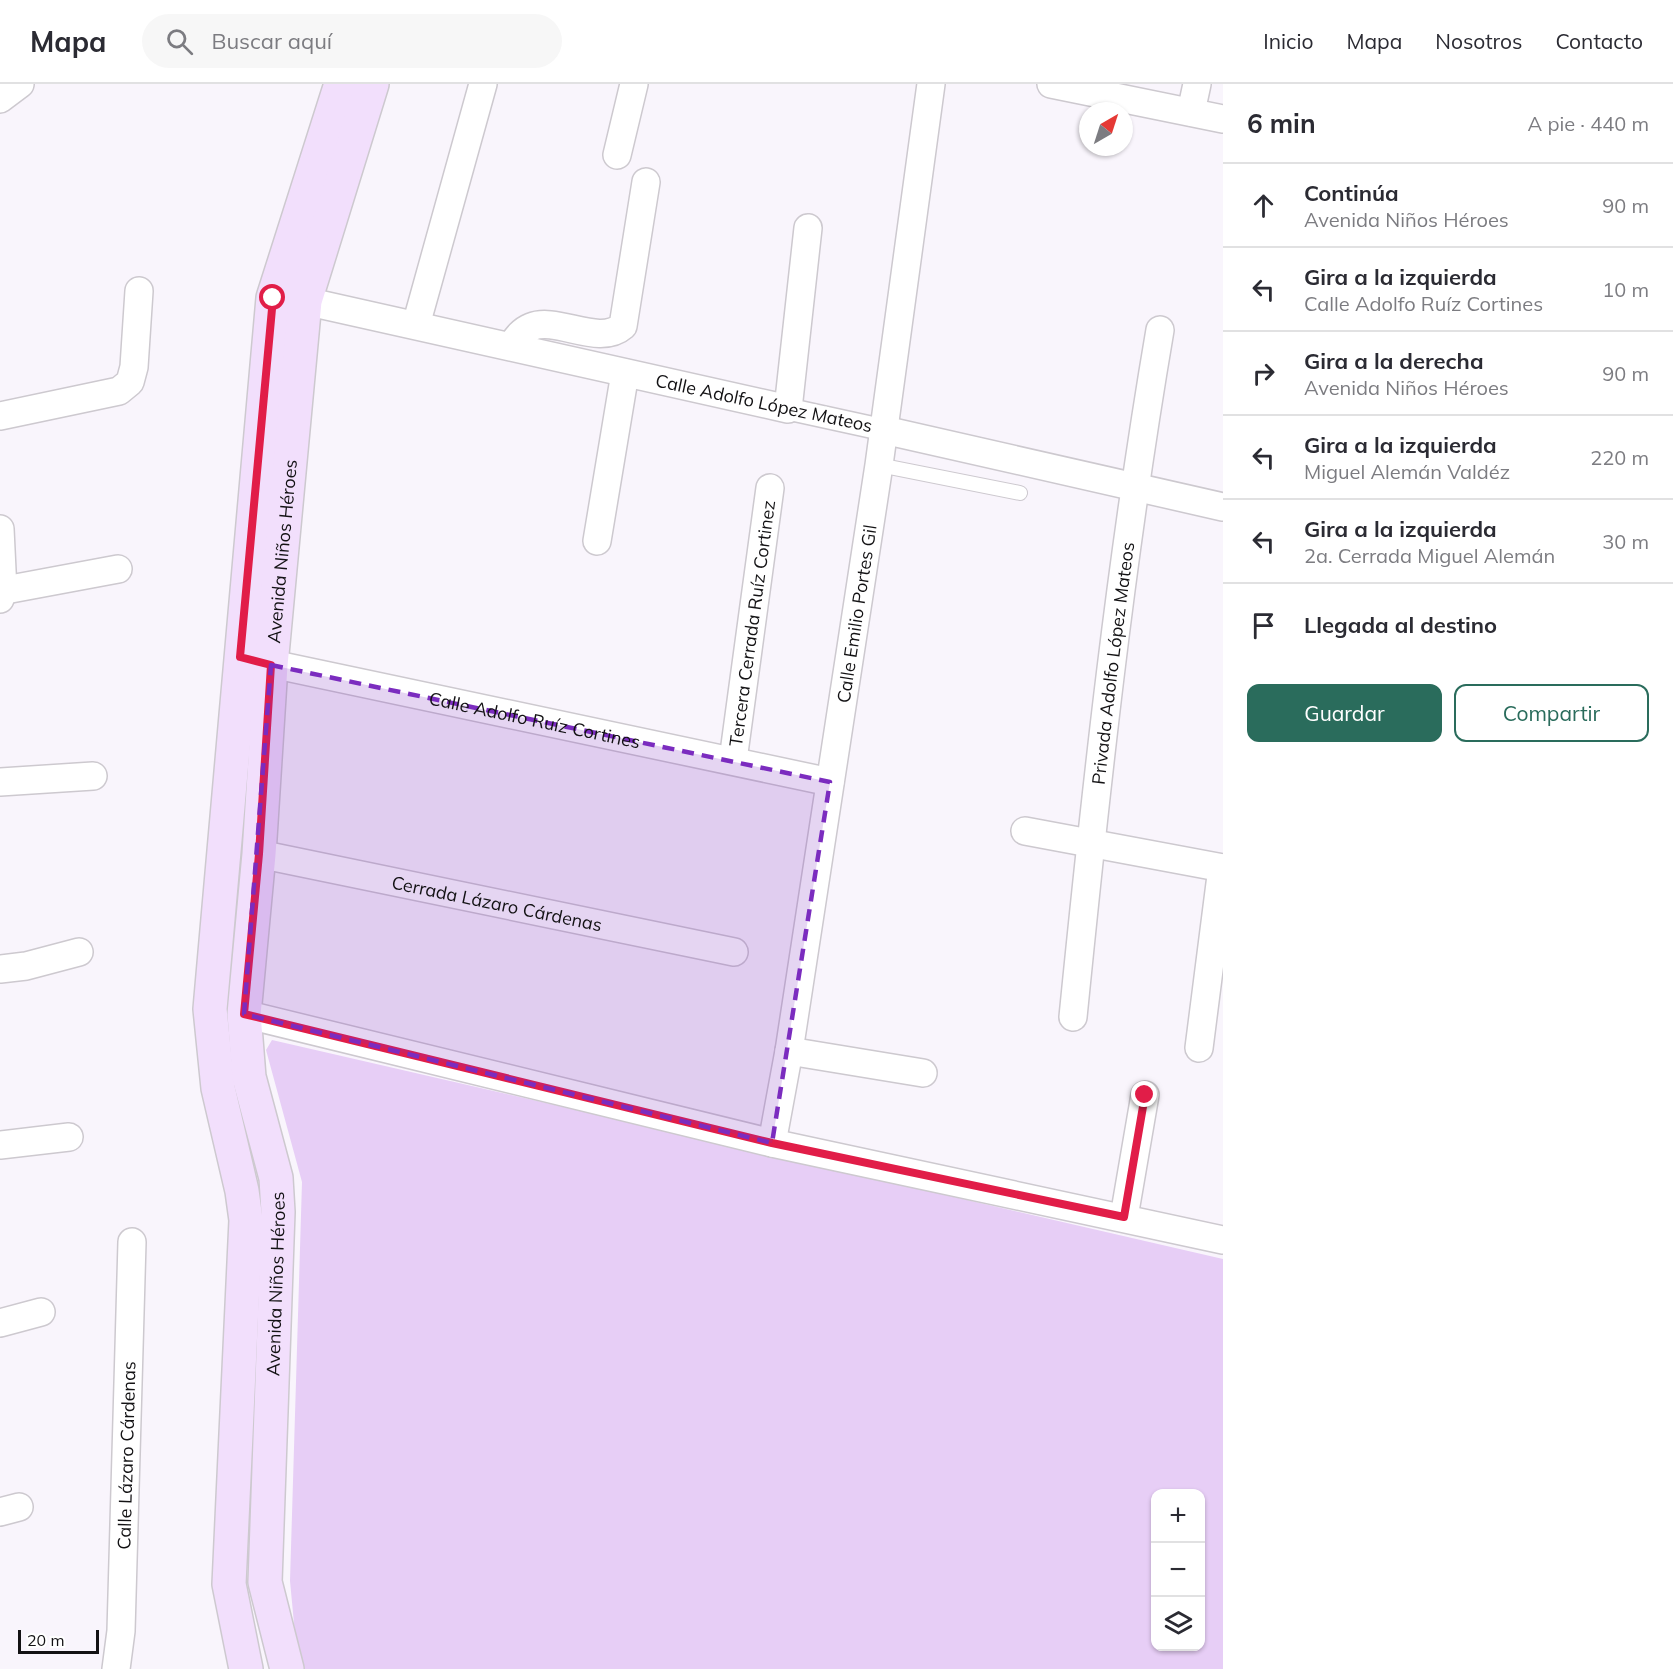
<!DOCTYPE html>
<html lang="es">
<head>
<meta charset="utf-8">
<style>
  :root { --surface:#fff; --page:#f7f7f7; --text:#2b2b33; --muted:#7c7c81; --line:#e1e1e2; --accent:#2a6c5c }
  body { margin:0; font-family:Mulish,sans-serif; background:var(--page); color:var(--text) }
  .controls { position:absolute; right:18px; bottom:18px; display:grid; overflow:hidden; border-radius:12px; box-shadow:0 2px 4px #0004 }
  .controls button { width:54px; height:54px; display:grid; place-items:center; padding:0; border:0; border-bottom:2px solid var(--line); background:var(--surface); color:var(--text); font:30px sans-serif }
  .compass { position:absolute; left:1079px; top:18px; width:54px; height:54px; border-radius:50%; background:var(--surface); box-shadow:0 2px 4px #0004; rotate:39deg }
  .scale { position:absolute; left:18px; bottom:15px; width:81px; box-sizing:border-box; padding-left:6px; border:3px solid #131214; border-top:0; font-size:16px; line-height:21px; white-space:nowrap; color:#131214; -webkit-text-stroke:4px #fff; paint-order:stroke }
  .stop { position:absolute; width:18px; height:18px; margin:-14px; border:4px solid #e11d48; border-radius:50%; background:#fff }
  .stop.end { background:#e11d48; border-color:#fff; box-shadow:0 2px 6px #0008 }
  .list { margin:0; padding:0; list-style:none }
  h2 { display:flex; justify-content:space-between; align-items:center; height:78px; margin:0; padding:0 24px; font-size:26px }
  h2 small { font-size:20px; font-weight:400; color:var(--muted) }
  .list li { display:grid; grid-template-columns:39px 1fr auto; gap:18px; align-items:center; box-sizing:border-box; height:84px; padding:0 24px; border-top:2px solid var(--line) }
  .list b { display:block; font-size:22px; white-space:nowrap }
  .list p { margin:0; font-size:20px; white-space:nowrap; color:var(--muted) }
  .list em { font-size:20px; font-style:normal; color:var(--muted) }
  .actions { display:flex; gap:12px; padding:18px 24px }
  .actions a { flex:1; padding:14px 0; border:2px solid var(--accent); border-radius:12px; text-align:center; font-size:21px; color:var(--accent) }
  .actions .main { background:var(--accent); color:#fff }
  .icon { flex:none; width:33px; height:33px; fill:none; stroke:currentColor; stroke-width:2; stroke-linecap:round; stroke-linejoin:round }
  .map { position:relative; flex:none; width:1223px; height:1585px; overflow:hidden }
  header { display:flex; align-items:center; gap:36px; box-sizing:border-box; height:84px; padding:0 30px; background:var(--surface); border-bottom:2px solid var(--line) }
  header strong { font-size:28px }
  nav { display:flex; gap:33px; margin-inline-start:auto; font-size:21px }
  .search { width:420px; height:54px; background:var(--page); display:flex; align-items:center; gap:15px; box-sizing:border-box; padding:0 21px; border-radius:33px; color:var(--muted); font-size:22px }
  main { display:flex }
  aside { flex:1; background:var(--surface) }
  .map>svg:first-child { display:block }
  .green { fill:#e7cef6; fill-rule:evenodd }
  .lines { fill:none; stroke-linecap:round; stroke-linejoin:round }
  .service-casing { stroke:#cdc9cf; stroke-width:16 }
  .pedestrian-casing { stroke:#cdc9cf; stroke-width:24 }
  .minor-casing { stroke:#cdc9cf; stroke-width:30 }
  .secondary-casing { stroke:#cdc9cf; stroke-width:36 }
  .service { stroke:#fff; stroke-width:14 }
  .pedestrian { stroke:#fff; stroke-width:21 }
  .minor { stroke:#fff; stroke-width:27 }
  .secondary { stroke:#f2dffc; stroke-width:33 }
  .route { stroke:#e11d48; stroke-width:8 }
  .marked { fill:#7b2cbf; fill-opacity:0.2; stroke:#7b2cbf; stroke-width:4.5; stroke-dasharray:12 8; stroke-linejoin:round }
  .labels { text-anchor:middle; dominant-baseline:central; stroke-width:6; stroke-linejoin:round; paint-order:stroke }
  .street-label { font-size:18px; fill:#131214; stroke:#fff }
</style>
</head>
<body>
<header>
<strong>Mapa</strong>
<div class="search"><svg class="icon" aria-label="search" viewBox="0 0 24 24"><circle cx="10" cy="10" r="6"/><path d="M15 15l6 6"/></svg>Buscar aquí</div>
<nav><a>Inicio</a><a>Mapa</a><a>Nosotros</a><a>Contacto</a></nav>
</header>
<main>
<div class="map">
<svg width="1223" height="1585" viewBox="0 0 1223 1585">
  <rect width="100%" height="100%" fill="#f9f5fc"/>
  <!-- green -->
  <path class="green" d="M272 956 1223 1175V1585H305L295 1550 290 1497 302 1098 266 966ZM1156 1410H1200V1562H1156Z"/>
  <g class="lines">
    <defs>
      <path id="service" d="M879 381 1020 409"/>
      <path id="pedestrian" d="M788 325 884 346"/>
      <g id="minor">
        <path d="M1051 0 1223 35"/>
        <path d="M0 15 20 0"/>
        <path d="M1191 28 1197 0"/>
        <path d="M617 71 634 0"/>
        <path d="M305 217 788 325 808 144"/>
        <path d="M416 241 483 0"/>
        <path d="M511 262C516 255 521 247 531 243 557 232 599 263 623 242L646 98"/>
        <path d="M0 332 119 307 130 298 134 283 139 207"/>
        <path d="M884 346 1223 423"/>
        <path d="M0 445 3 507 0 515"/>
        <path d="M597 457 625 289"/>
        <path d="M0 507 118 485"/>
        <path id="s1" d="M253 576 830 698"/>
        <path id="s2" d="M733 676 770 404"/>
        <path d="M0 698 93 692"/>
        <path d="M1025 747 1223 784"/>
        <path id="s3" d="M259 770 734 868"/>
        <path d="M0 885 26 882 79 868"/>
        <path d="M244 930 772 1059 1223 1156"/>
        <path id="s4" d="M1073 933C1096 703 1121 474 1160 246"/>
        <path d="M1199 964 1222 784"/>
        <path d="M789 967 923 989"/>
        <path id="s5" d="M772 1059 789 967 879 381 931 0"/>
        <path d="M0 1061 69 1053"/>
        <path d="M1124 1133 1145 1011"/>
        <path d="M0 1239 41 1228"/>
        <path d="M0 1428 19 1423"/>
        <path id="s6" d="M116 1585 121 1547 132 1158"/>
      </g>
      <g id="secondary">
        <path d="M246 1585 229 1500 246 1136 242 1107 218 1004 210 925 273 214 341 0"/>
        <path id="s7" d="M287 1585 265 1498 278 1128 276 1094 249 993 244 930 259 770 271 581 305 217 372 0"/>
      </g>
    </defs>
    <!-- service casing -->
    <use href="#service" class="service-casing"/>
    <!-- pedestrian casing -->
    <use href="#pedestrian" class="pedestrian-casing"/>
    <!-- minor casing -->
    <use href="#minor" class="minor-casing"/>
    <!-- secondary casing -->
    <use href="#secondary" class="secondary-casing"/>
    <!-- service -->
    <use href="#service" class="service"/>
    <!-- pedestrian -->
    <use href="#pedestrian" class="pedestrian"/>
    <!-- minor -->
    <use href="#minor" class="minor"/>
    <!-- secondary -->
    <use href="#secondary" class="secondary"/>
  </g>
  <g class="lines">
    <!-- route -->
    <path class="route" d="M273 214 240 573 271 581 259 770 244 930 772 1059 1124 1133 1145 1011"/>
  </g>
  <!-- marked area -->
  <path class="marked" d="M271 581 830 698 772 1059 244 930Z"/>
  <g class="labels">
    <!-- street labels -->
    <g class="street-label">
      <text transform="translate(764 319) rotate(12)">Calle Adolfo López Mateos</text>
      <text stroke="none"><textPath href="#s7" startOffset="1126">Avenida Niños Héroes</textPath></text>
      <text stroke="none"><textPath href="#s5" startOffset="536">Calle Emilio Portes Gil</textPath></text>
      <text stroke="none"><textPath href="#s2" startOffset="138">Tercera Cerrada Ruíz Cortinez</textPath></text>
      <text stroke="none"><textPath href="#s4" startOffset="356">Privada Adolfo López Mateos</textPath></text>
      <text stroke="none"><textPath href="#s1" startOffset="288">Calle Adolfo Ruíz Cortines</textPath></text>
      <text stroke="none"><textPath href="#s3" startOffset="243">Cerrada Lázaro Cárdenas</textPath></text>
      <text stroke="none"><textPath href="#s7" startOffset="388">Avenida Niños Héroes</textPath></text>
      <text stroke="none"><textPath href="#s6" startOffset="214">Calle Lázaro Cárdenas</textPath></text>
    </g>
  </g>
</svg>
<div class="controls">
<button>+</button>
<button>−</button>
<button><svg class="icon" aria-label="layers" viewBox="0 0 24 24"><path d="M12 4l9 5-9 5-9-5zM3 14l9 5 9-5"/></svg></button>
</div>
<svg class="compass" viewBox="-18 -18 36 36"><path d="M0-13l5 13h-10z" fill="#e53935"/><path d="M0 13l5-13h-10z" fill="#7c7c81"/></svg>
<div class="scale">20 m</div>
<div class="stop" style="left:273px;top:214px"></div>
<div class="stop end" style="left:1145px;top:1011px"></div>
</div>
<aside>
<h2>6 min<small>A pie · 440 m</small></h2>
<ul class="list">
<li><svg class="icon" aria-label="ahead" viewBox="0 0 24 24"><path d="M12 20V5M6 11l6-6 6 6"/></svg><div><b>Continúa</b><p>Avenida Niños Héroes</p></div><em>90 m</em></li>
<li><svg class="icon" aria-label="left" viewBox="0 0 24 24"><path d="M17 20v-9H6M10 6l-5 5 5 5"/></svg><div><b>Gira a la izquierda</b><p>Calle Adolfo Ruíz Cortines</p></div><em>10 m</em></li>
<li><svg class="icon" aria-label="right" viewBox="0 0 24 24"><path d="M7 20v-9h11M14 6l5 5-5 5"/></svg><div><b>Gira a la derecha</b><p>Avenida Niños Héroes</p></div><em>90 m</em></li>
<li><svg class="icon" aria-label="left" viewBox="0 0 24 24"><path d="M17 20v-9H6M10 6l-5 5 5 5"/></svg><div><b>Gira a la izquierda</b><p>Miguel Alemán Valdéz</p></div><em>220 m</em></li>
<li><svg class="icon" aria-label="left" viewBox="0 0 24 24"><path d="M17 20v-9H6M10 6l-5 5 5 5"/></svg><div><b>Gira a la izquierda</b><p>2a. Cerrada Miguel Alemán</p></div><em>30 m</em></li>
<li><svg class="icon" aria-label="arrive" viewBox="0 0 24 24"><path d="M6 21V4h12l-3 4 3 4H6"/></svg><div><b>Llegada al destino</b></div></li>
</ul>
<div class="actions"><a class="main">Guardar</a><a>Compartir</a></div>
</aside>
</main>
</body>
</html>
